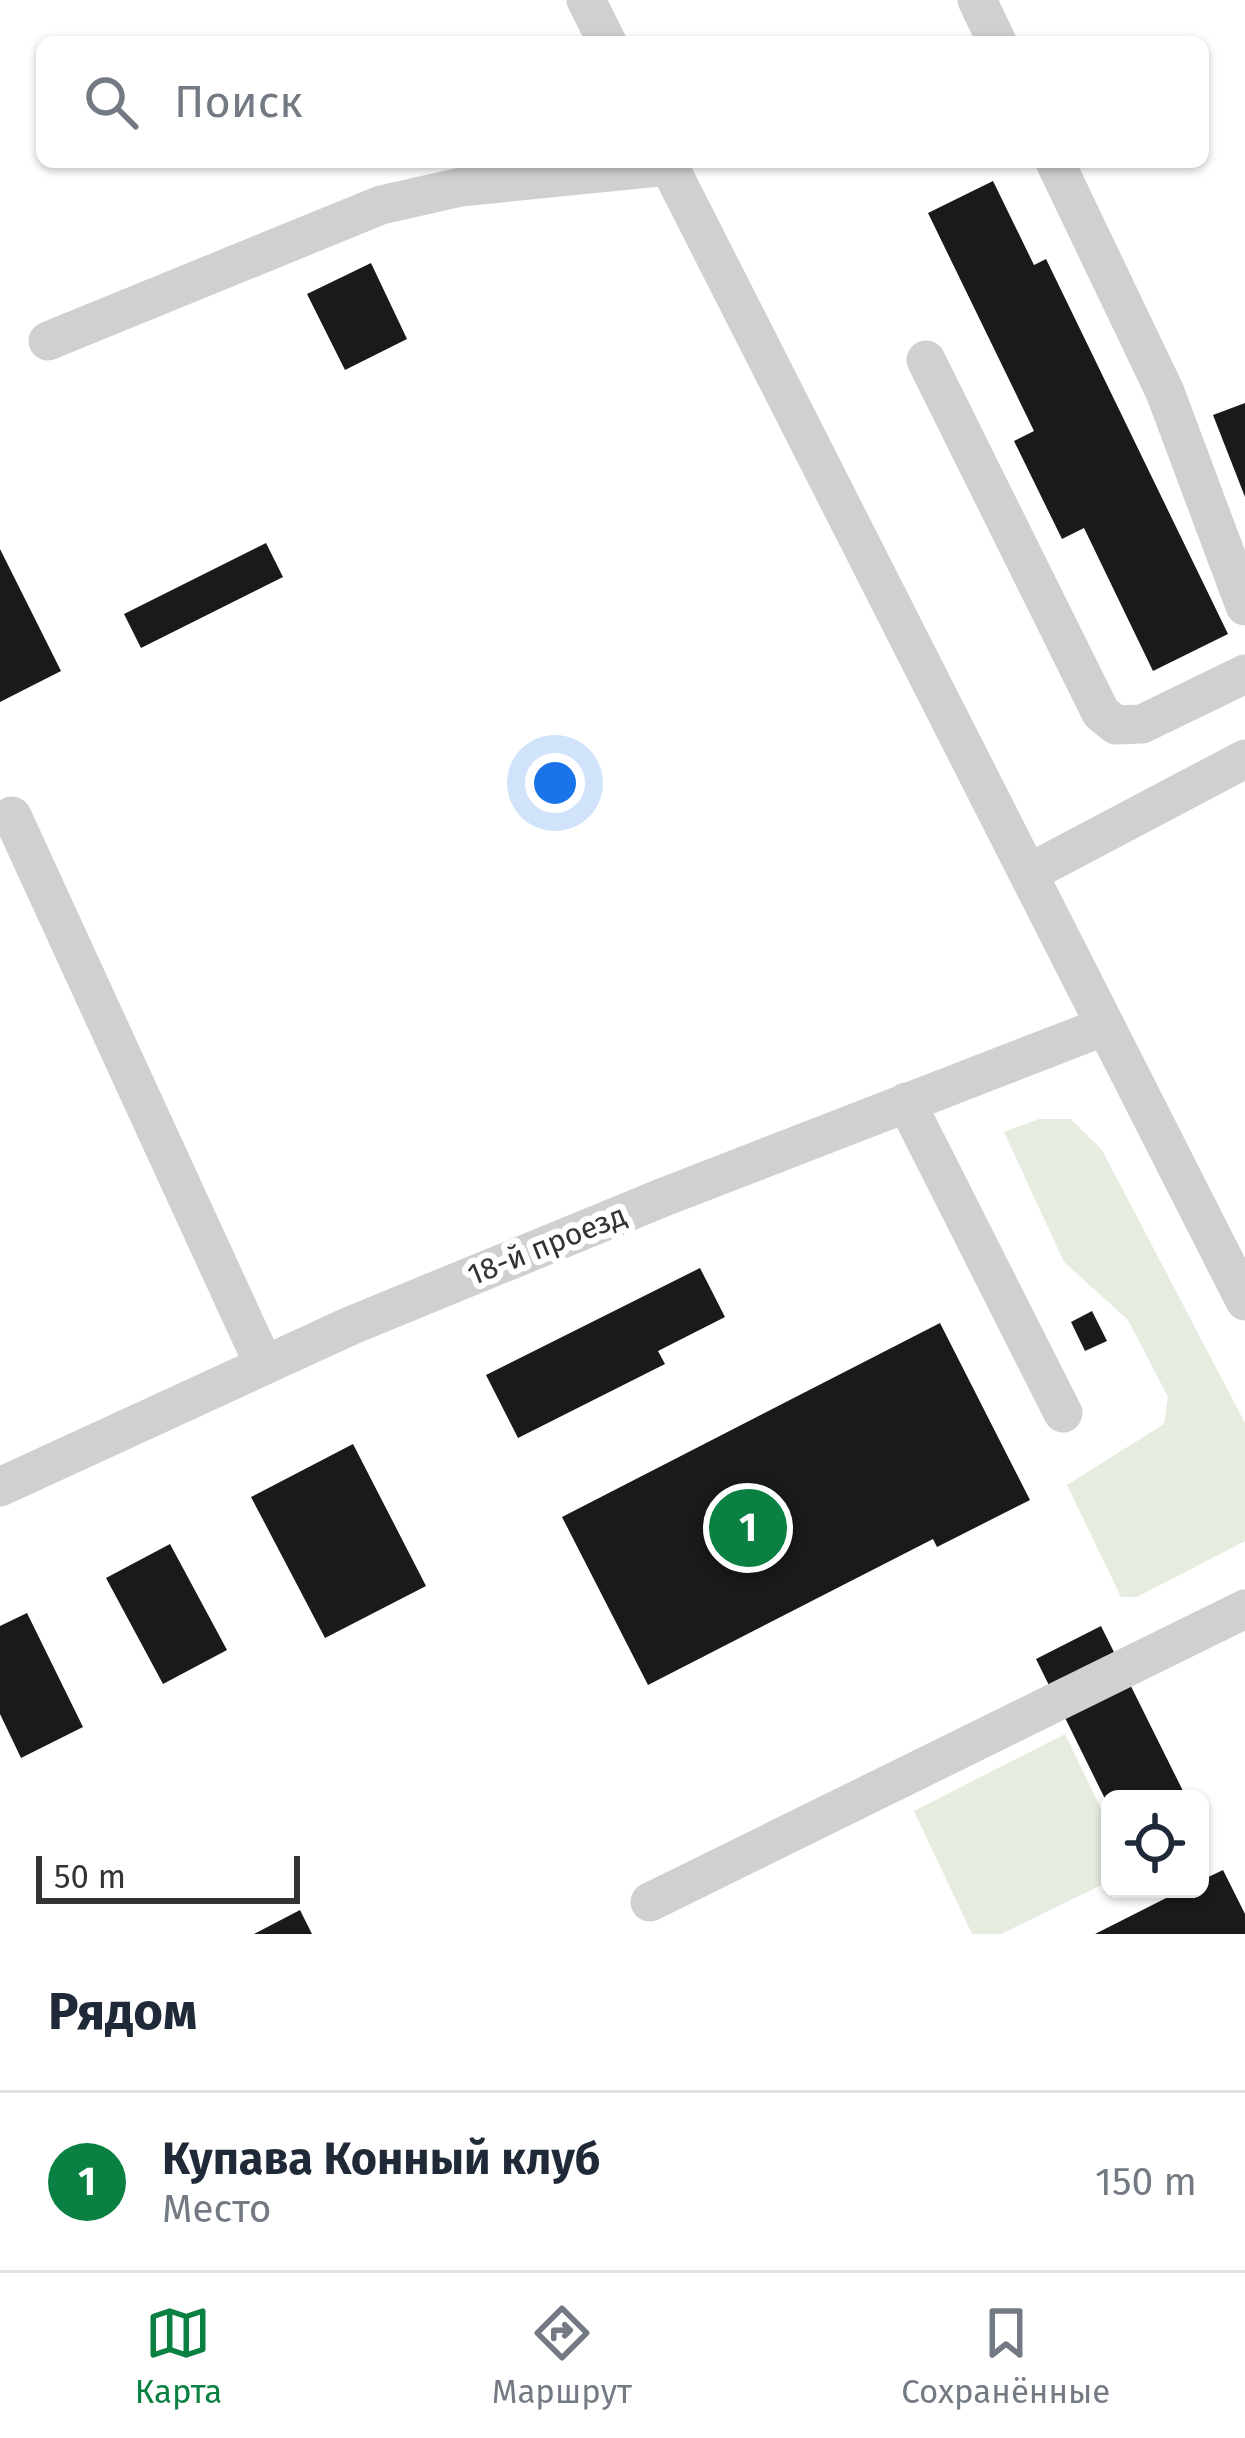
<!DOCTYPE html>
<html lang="ru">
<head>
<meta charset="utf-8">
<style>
  :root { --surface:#fff; --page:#f2f2f3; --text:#1f2937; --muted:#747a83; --line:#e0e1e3; --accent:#0b8043 }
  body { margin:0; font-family:"Fira Sans",sans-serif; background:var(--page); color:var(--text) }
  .controls { position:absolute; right:36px; bottom:36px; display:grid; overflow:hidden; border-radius:18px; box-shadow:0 3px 9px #0004 }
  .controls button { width:108px; height:108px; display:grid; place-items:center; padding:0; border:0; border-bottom:3px solid var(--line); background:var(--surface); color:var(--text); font:60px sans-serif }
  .scale { position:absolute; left:36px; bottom:30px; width:264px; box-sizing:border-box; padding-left:12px; border:6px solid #333; border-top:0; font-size:33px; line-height:42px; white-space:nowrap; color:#333; -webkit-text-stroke:9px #fff; paint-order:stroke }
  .you { position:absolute; left:555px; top:783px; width:42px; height:42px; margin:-30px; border:9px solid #fff; border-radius:50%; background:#1a73e8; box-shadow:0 0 0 18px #1a73e833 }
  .badge { display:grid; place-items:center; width:78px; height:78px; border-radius:50%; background:var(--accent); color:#fff; font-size:39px; font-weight:700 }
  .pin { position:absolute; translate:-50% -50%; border:6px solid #fff; box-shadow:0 3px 12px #0006 }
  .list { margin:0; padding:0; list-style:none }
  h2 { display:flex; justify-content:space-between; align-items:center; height:156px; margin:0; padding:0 48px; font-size:51px }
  h2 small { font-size:39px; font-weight:400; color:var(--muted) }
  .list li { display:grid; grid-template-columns:78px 1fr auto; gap:36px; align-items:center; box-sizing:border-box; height:180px; padding:0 48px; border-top:3px solid var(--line) }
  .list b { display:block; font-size:45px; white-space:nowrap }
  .list p { margin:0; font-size:39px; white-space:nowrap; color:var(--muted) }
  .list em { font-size:39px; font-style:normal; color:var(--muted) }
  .icon { flex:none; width:66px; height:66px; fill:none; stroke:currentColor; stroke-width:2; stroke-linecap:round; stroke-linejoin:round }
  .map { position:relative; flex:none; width:1245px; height:1934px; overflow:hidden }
  .search { position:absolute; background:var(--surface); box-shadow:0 3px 9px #0004; left:36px; right:36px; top:36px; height:132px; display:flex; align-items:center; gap:30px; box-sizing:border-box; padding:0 42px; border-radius:18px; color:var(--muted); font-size:45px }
  .sheet { height:336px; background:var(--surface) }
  nav { display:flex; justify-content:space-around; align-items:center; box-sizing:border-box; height:168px; border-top:3px solid var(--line); background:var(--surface); font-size:33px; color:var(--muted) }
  nav a { display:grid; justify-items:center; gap:6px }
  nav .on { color:var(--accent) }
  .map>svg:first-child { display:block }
  .green { fill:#e6ecdf }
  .building { fill:#1a1a1a }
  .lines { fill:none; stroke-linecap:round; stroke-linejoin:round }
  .minor { stroke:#d0d0d0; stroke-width:39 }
  .labels { text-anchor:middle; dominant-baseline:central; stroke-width:12; stroke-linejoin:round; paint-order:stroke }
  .street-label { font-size:30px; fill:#333; stroke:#fff }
</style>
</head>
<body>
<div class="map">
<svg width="1245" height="1934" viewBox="0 0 1245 1934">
  <rect width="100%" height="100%" fill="#fff"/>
  <!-- green -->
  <path class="green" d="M1039 1119H1071L1102 1150 1245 1423V1541L1137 1597H1121L1067 1485 1164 1424 1168 1397 1128 1320 1064 1262 1004 1132Z
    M1065 1734 1110 1827V1881L1001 1934H972L914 1811Z"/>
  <!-- building -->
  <path class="building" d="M993 181 1034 265 1046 259 1228 634 1153 671 1084 528 1062 539 1014 441 1034 431 928 213Z
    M371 263 407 339 345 370 307 294Z
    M1245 403V497L1213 415Z
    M266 543 283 577 141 648 124 614Z
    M0 549 61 671 0 702Z
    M700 1268 725 1317 658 1351 665 1364 518 1438 486 1375Z
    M1092 1311 1107 1341 1085 1351 1071 1322Z
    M940 1323 1030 1500 937 1547 933 1539 648 1685 562 1517Z
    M353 1444 426 1586 325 1638 251 1497Z
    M170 1544 227 1650 163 1684 106 1578Z
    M27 1613 83 1727 21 1758 0 1714V1626Z
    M1101 1626 1187 1799H1110V1809L1036 1659Z
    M1223 1870 1245 1914V1934H1095L1184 1889H1200V1881Z
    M300 1910 312 1934H254Z"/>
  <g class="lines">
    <!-- minor -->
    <path class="minor" d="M586 0 607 42
      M977 0 997 42
      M667 162 1245 1301
      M1055 162 1165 392 1245 606
      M48 341 381 205 461 187 669 166
      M926 360 1101 713 1116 725 1142 724 1245 674
      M12 816 264 1365
      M1029 873 1245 759
      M906 1102 1063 1413
      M0 1487 350 1326 664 1197 1105 1026
      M650 1902 1245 1609"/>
  </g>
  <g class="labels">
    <!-- street labels -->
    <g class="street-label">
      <text transform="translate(547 1245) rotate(-22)">18-й проезд</text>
    </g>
  </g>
</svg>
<div class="controls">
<button><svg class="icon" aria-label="locate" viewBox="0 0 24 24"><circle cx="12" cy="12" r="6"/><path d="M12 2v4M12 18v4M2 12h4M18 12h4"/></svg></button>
</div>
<div class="scale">50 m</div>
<div class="you"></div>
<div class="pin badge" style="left:748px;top:1528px">1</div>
<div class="search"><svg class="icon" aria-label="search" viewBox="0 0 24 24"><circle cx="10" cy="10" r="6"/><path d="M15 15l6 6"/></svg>Поиск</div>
</div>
<section class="sheet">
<h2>Рядом<small></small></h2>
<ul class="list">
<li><span class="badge">1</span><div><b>Купава Конный клуб</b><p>Место</p></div><em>150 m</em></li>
</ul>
</section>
<nav>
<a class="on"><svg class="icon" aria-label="map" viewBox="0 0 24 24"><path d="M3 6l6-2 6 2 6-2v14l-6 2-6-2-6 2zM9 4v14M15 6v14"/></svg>Карта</a>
<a><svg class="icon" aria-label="directions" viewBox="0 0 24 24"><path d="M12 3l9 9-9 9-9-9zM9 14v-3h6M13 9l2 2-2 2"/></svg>Маршрут</a>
<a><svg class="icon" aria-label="saved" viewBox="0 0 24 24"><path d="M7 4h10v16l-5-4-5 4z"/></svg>Сохранённые</a>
</nav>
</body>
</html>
